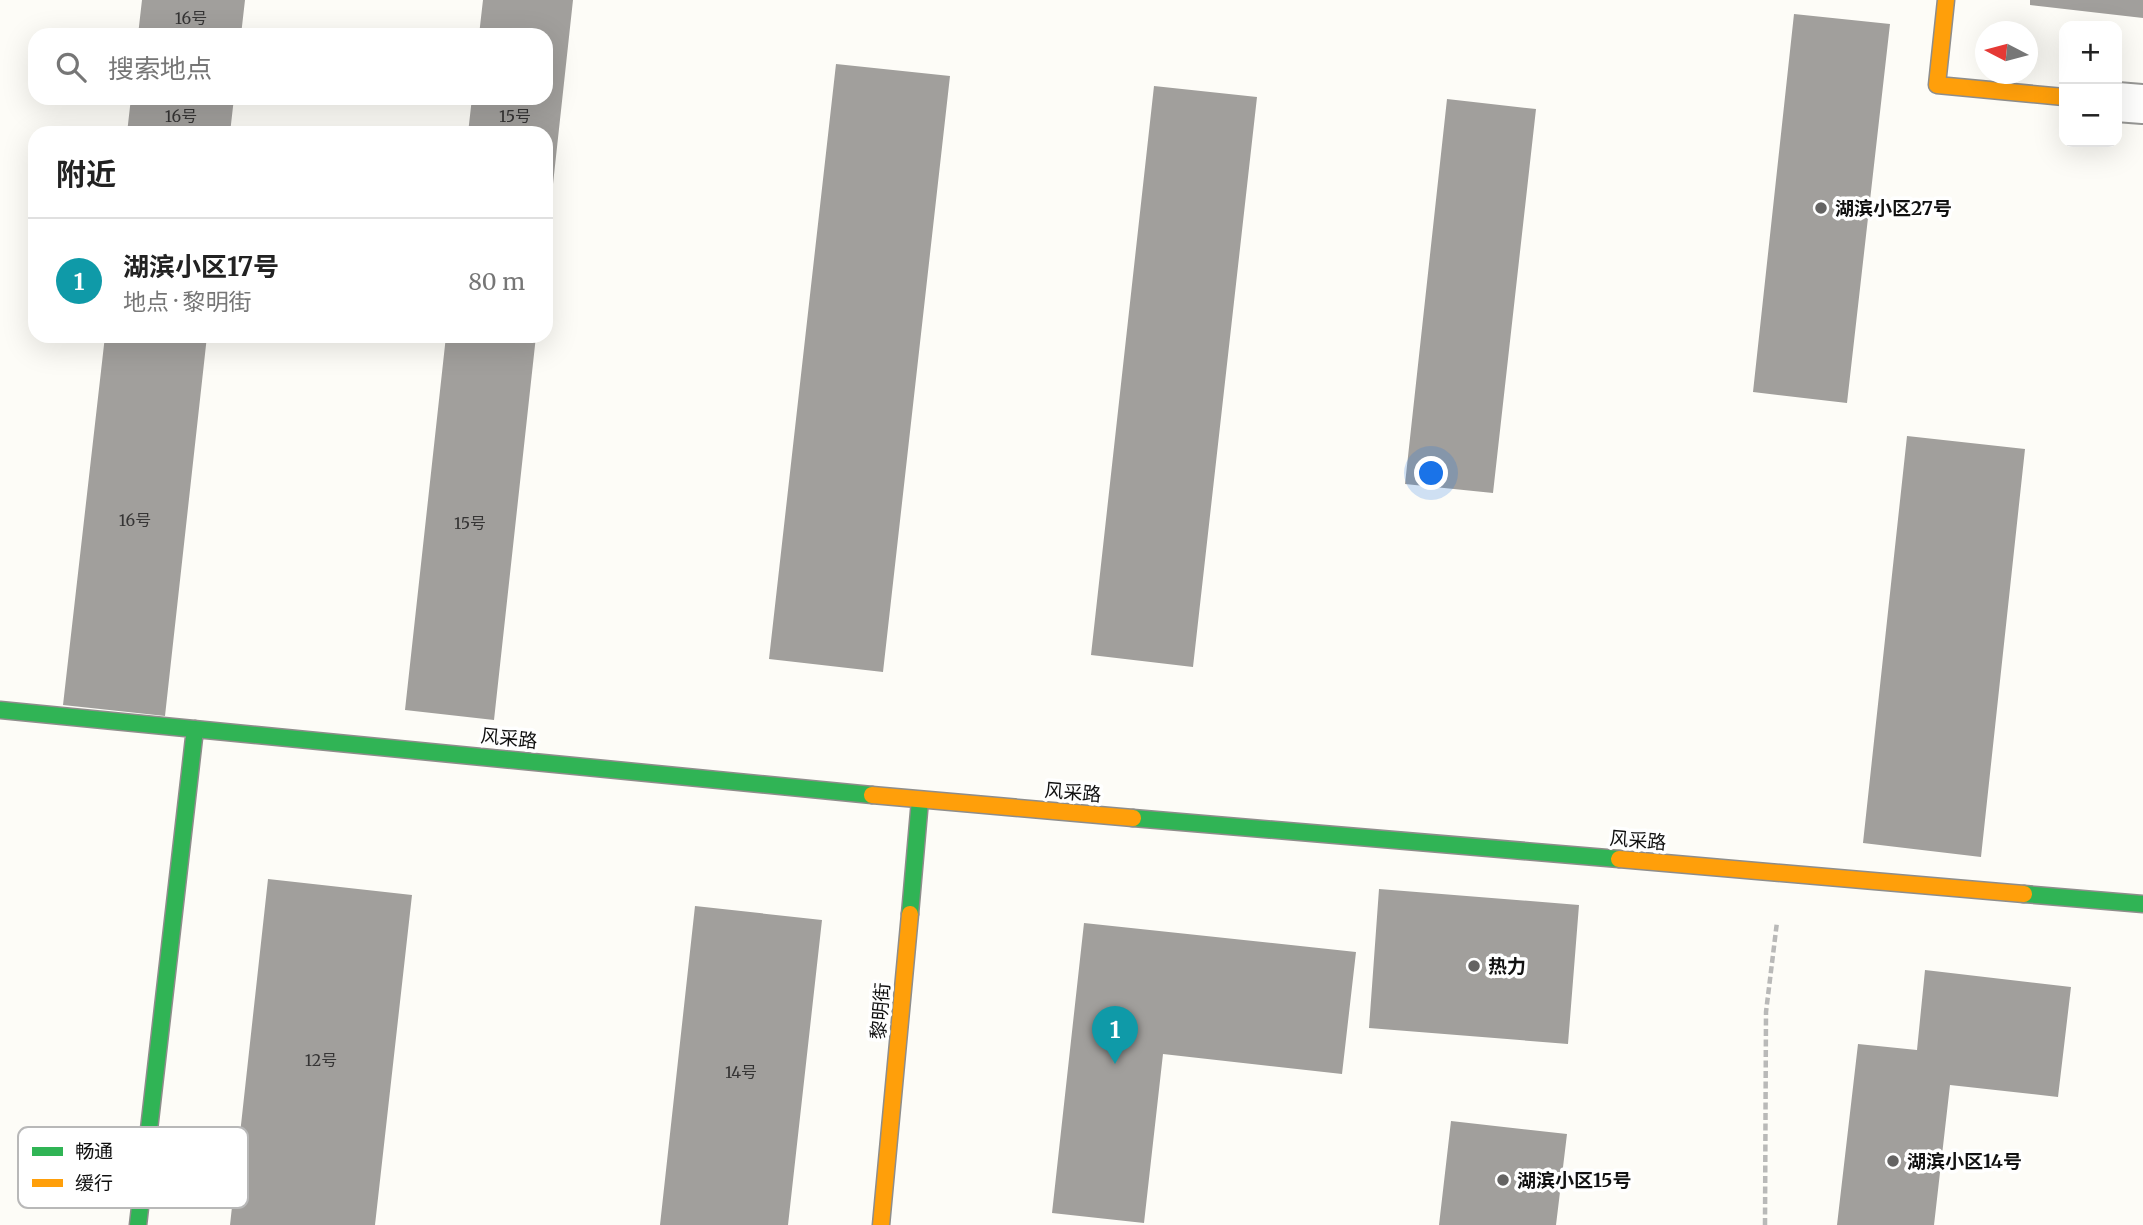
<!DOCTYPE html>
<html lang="zh">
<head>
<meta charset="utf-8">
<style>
  :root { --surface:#fff; --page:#f6f6f6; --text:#222; --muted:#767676; --line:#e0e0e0; --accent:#1a73e8 }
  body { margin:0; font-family:Merriweather,"Noto Sans SC",serif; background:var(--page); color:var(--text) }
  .controls { position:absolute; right:21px; top:21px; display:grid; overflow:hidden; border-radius:14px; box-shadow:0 7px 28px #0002 }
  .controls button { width:63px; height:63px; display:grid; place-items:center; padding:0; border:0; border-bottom:2px solid var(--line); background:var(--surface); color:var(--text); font:35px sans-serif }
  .compass { position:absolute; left:1975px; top:21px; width:63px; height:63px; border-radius:50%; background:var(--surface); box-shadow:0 7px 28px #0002; rotate:276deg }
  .you { position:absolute; left:1432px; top:474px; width:24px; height:24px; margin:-18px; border:5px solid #fff; border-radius:50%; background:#1a73e8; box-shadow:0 0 0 10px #1a73e833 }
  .badge { display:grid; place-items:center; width:46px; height:46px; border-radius:50%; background:var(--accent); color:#fff; font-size:23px; font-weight:700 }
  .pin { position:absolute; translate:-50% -58px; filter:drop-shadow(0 2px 4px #0008) }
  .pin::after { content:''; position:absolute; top:37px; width:24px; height:21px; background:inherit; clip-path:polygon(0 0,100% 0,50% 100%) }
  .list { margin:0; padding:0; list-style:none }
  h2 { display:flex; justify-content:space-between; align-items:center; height:91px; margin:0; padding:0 28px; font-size:30px }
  h2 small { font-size:23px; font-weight:400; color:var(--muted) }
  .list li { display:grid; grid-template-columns:46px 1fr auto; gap:21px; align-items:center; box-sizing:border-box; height:126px; padding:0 28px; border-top:2px solid var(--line) }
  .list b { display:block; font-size:26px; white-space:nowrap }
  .list p { margin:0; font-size:23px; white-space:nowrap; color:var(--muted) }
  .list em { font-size:23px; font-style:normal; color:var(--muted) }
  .icon { flex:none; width:38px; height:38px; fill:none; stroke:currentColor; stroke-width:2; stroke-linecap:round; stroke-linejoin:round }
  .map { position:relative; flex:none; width:2143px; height:1225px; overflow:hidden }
  .search { position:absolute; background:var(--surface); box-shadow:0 7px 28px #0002; left:28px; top:28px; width:525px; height:77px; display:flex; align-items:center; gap:18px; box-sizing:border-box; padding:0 24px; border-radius:21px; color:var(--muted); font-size:26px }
  .panel { position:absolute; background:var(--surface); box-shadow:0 7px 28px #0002; left:28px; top:126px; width:525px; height:217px; border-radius:21px }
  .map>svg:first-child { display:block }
  .building { fill:#a19f9c }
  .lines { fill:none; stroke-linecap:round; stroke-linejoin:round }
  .street-casing { stroke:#979795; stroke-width:42 }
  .fast-casing { stroke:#8e8d8b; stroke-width:19 }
  .slow-casing { stroke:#8e8d8b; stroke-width:19 }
  .path { stroke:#b9b9b8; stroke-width:4.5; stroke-dasharray:7 3.5; stroke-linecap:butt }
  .street { stroke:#fffffe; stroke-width:38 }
  .fast { stroke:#30b455; stroke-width:16 }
  .slow { stroke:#ff9f0a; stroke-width:16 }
  .poi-dot { fill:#646362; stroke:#fff; stroke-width:2.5 }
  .labels { text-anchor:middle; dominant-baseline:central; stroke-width:7; stroke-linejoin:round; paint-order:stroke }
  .number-label { font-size:16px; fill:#353434 }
  .poi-label { font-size:19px; font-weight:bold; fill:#111; stroke:#fff; text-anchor:start }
  .street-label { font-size:19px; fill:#111; stroke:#fff }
  .key { fill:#fff; stroke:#b8b8b8; stroke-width:2 }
  .key-label { font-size:19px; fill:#111 }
</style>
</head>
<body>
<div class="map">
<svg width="2143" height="1225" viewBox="0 0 2143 1225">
  <rect width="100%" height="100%" fill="#fdfcf7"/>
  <!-- building -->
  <path class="building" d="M142 0H245L241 35H138Z
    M483 0H573L548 230 546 133H468L472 98H546V35H479Z
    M2030 0H2143V18L2030 5Z
    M1794 14 1890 24 1847 403 1753 392Z
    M836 64 950 76 883 672 769 659Z
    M1154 86 1257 97 1193 667 1091 655Z
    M131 98H234L230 133H127Z
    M1447 99 1536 109 1493 493 1405 484Z
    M105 336H207L165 716 63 705Z
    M446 336H536L494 720 405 710Z
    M1907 436 2025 449 1981 857 1863 843Z
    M268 879 412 895 375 1225H230Z
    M1379 889 1579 905 1568 1044 1369 1028Z
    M695 906 822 920 788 1225H660Z
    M1084 923 1356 952 1342 1074 1163 1054 1144 1223 1052 1213Z
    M1925 970 2071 987 2058 1097 1950 1085 1934 1225H1837L1858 1044 1917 1050Z
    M1451 1121 1567 1134 1556 1225H1439Z"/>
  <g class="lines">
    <defs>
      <path id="street" d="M2117 102 2143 104"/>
      <path id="fast" d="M0 710 872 795
        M1133 818 1619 859
        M2024 894 2143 904
        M910 914 920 800
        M138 1225 195 729"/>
      <path id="slow" d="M1946 0 1937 85 2064 97
        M872 795 1133 818
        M1619 859 2024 894
        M881 1225 910 914"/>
    </defs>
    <!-- street casing -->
    <use href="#street" class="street-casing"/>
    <!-- fast casing -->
    <use href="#fast" class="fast-casing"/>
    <!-- slow casing -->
    <use href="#slow" class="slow-casing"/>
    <!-- path -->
    <path class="path" d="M1765 1225 1766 1012 1777 922"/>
    <!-- street -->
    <use href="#street" class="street"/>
    <!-- fast -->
    <use href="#fast" class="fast"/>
    <!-- slow -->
    <use href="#slow" class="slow"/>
  </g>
  <!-- markers -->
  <g class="poi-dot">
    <circle cx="1821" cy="208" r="7"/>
    <circle cx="1474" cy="966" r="7"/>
    <circle cx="1893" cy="1161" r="7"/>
    <circle cx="1503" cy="1180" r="7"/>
  </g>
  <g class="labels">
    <!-- number labels -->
    <g class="number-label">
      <text x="191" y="18">16号</text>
      <text x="181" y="116">16号</text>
      <text x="515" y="116">15号</text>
      <text x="135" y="520">16号</text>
      <text x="470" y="523">15号</text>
      <text x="321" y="1060">12号</text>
      <text x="741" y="1072">14号</text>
    </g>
    <!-- poi labels -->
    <g class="poi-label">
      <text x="1835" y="208">湖滨小区27号</text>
      <text x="1488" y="966">热力</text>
      <text x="1907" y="1161">湖滨小区14号</text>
      <text x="1517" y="1180">湖滨小区15号</text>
    </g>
    <!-- street labels -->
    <g class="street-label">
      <text transform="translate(509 738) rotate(6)">风采路</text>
      <text transform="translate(1073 792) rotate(5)">风采路</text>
      <text transform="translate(1638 840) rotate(5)">风采路</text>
      <text transform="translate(880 1011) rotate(-85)">黎明街</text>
    </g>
  </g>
  <!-- legend -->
  <rect x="18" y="1127" width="230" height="81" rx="10" class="key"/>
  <rect x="32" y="1147" width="31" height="9" fill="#30b455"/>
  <rect x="32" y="1179" width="31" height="8" fill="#ff9f0a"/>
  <g class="key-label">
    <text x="75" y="1158">畅通</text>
    <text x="75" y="1190">缓行</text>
  </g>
</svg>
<div class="controls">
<button>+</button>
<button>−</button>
</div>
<svg class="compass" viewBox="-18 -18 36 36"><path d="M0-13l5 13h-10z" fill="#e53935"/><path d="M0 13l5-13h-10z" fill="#767676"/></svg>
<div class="you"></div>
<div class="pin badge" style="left:1115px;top:1064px;background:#0f9aa8">1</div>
<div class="search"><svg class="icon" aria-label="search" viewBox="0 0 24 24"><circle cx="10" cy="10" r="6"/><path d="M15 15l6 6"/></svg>搜索地点</div>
<section class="panel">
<h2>附近<small></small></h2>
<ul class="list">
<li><span class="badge" style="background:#0f9aa8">1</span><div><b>湖滨小区17号</b><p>地点 · 黎明街</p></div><em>80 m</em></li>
</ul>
</section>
</div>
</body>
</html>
